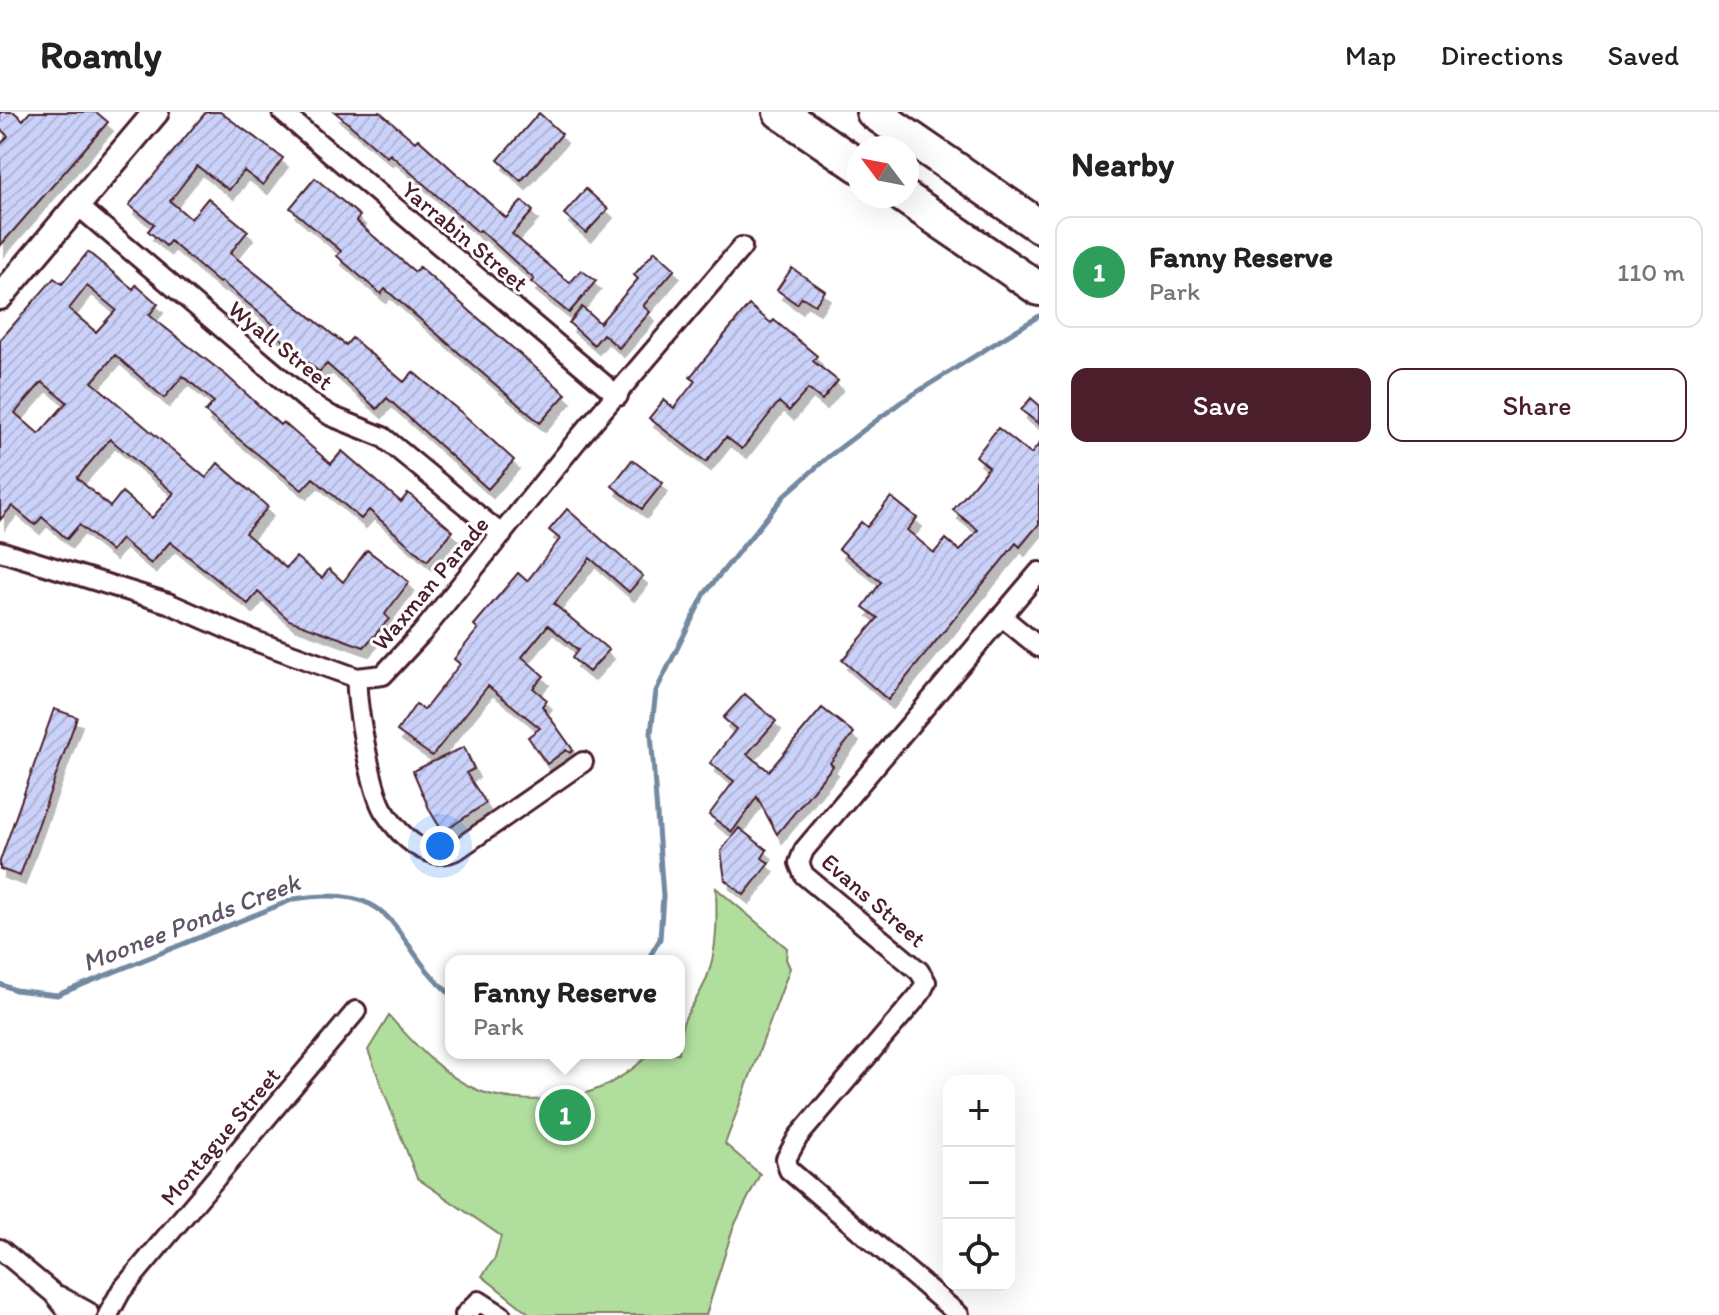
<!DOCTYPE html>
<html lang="en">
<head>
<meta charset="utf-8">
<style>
  :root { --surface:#fff; --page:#f6f6f6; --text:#222; --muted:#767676; --line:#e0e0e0; --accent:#4a1f2b }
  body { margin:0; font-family:Itim,sans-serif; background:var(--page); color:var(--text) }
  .controls { position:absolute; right:24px; bottom:24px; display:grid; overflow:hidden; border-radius:16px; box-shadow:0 8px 32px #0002 }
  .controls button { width:72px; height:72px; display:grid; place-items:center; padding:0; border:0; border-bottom:2px solid var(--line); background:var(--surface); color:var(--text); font:40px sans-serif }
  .compass { position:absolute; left:847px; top:24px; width:72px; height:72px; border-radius:50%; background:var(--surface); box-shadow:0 8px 32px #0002; rotate:302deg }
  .you { position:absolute; left:440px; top:734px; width:28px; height:28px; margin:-20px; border:6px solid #fff; border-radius:50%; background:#1a73e8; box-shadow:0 0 0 12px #1a73e833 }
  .badge { display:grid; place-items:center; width:52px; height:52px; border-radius:50%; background:var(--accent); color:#fff; font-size:26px; font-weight:700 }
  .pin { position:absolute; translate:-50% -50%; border:4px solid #fff; box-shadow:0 2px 8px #0006 }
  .popup { position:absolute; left:445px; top:843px; width:240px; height:104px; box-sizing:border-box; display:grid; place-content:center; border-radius:16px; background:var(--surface); filter:drop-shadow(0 2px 6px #0005); font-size:26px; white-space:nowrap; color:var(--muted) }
  .popup b { font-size:30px; color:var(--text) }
  .popup::after { content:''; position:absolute; left:50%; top:100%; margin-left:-16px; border:16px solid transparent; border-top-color:var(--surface) }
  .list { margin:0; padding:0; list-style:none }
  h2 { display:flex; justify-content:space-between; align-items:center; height:104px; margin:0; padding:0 32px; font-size:34px }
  h2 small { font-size:26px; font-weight:400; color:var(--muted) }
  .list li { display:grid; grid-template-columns:52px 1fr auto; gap:24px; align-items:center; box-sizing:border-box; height:112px; margin:0 16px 16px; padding:0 16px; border:2px solid var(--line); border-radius:16px }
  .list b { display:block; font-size:30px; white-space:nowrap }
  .list p { margin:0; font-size:26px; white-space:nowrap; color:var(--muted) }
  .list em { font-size:26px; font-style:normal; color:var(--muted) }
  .actions { display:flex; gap:16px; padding:24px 32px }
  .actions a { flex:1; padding:18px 0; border:2px solid var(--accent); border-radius:16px; text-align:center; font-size:28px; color:var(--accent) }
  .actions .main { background:var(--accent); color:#fff }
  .icon { flex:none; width:44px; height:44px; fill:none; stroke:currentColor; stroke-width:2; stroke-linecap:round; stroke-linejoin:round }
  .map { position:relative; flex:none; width:1039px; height:1203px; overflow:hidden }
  header { display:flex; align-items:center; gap:48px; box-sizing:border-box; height:112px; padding:0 40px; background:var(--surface); border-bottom:2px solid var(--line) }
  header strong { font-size:38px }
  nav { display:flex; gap:44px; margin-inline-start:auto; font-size:28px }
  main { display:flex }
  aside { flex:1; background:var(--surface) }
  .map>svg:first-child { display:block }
  .green { fill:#b0de9d; stroke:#7d7e64; stroke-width:2 }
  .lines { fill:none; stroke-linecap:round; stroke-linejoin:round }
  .stream { stroke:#7289a0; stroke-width:5 }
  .building { fill:url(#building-hatch); stroke:#4a1f2b; stroke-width:2; fill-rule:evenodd; filter:url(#shadow) }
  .street-casing { stroke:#4a1f2b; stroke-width:24 }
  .secondary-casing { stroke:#4a1f2b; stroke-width:30 }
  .highway-casing { stroke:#4a1f2b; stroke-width:38 }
  .street { stroke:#fff; stroke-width:18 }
  .secondary { stroke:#fff; stroke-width:24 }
  .highway { stroke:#fff; stroke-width:32 }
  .labels { text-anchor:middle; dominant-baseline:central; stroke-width:6; stroke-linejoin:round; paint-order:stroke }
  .street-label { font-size:24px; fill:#4a1f2b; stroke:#fff }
  .water-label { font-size:26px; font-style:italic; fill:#5e5466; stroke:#fff }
</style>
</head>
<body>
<header>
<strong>Roamly</strong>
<nav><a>Map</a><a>Directions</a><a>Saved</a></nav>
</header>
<main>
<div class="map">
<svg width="1039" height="1203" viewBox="0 0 1039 1203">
  <defs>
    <pattern id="building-hatch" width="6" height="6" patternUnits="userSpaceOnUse" patternTransform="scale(2)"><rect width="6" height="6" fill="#cbd2fa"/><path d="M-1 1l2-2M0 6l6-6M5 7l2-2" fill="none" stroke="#b0b4d6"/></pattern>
    <filter id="shadow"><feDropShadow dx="5" dy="9" stdDeviation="0" flood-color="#0004"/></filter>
  </defs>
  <rect width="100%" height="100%" fill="#fff"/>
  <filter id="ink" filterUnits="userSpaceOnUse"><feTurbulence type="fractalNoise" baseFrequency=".0125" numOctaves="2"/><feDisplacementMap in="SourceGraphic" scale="16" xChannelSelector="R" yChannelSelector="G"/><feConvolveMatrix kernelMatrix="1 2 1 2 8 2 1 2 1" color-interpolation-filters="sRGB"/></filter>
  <g filter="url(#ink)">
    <!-- green -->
    <path class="green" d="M716 776 787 836 786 847 790 856 725 1032 760 1062 733 1116 706 1203H531L482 1164 495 1146 501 1124 417 1066 368 938 389 904C414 931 439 960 473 976 501 990 553 991 583 982 608 975 632 959 651 941H679C679 901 692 901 706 868 718 838 717 807 716 776Z"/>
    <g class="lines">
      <!-- stream -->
      <path class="stream" d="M647 849 660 827 663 784 651 621 656 579 705 481 785 383 828 345 901 290 1039 204
        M0 872 15 878 57 883 294 787C404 770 387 827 451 883"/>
    </g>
    <!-- building -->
    <path class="building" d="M0 0H14L23 8 30 0H96L108 10 0 134V33L8 24 0 17Z
      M206 0H220L283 46 263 73 244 59 229 78 197 54 170 89 191 107 208 86 248 119 230 141 346 233 352 226 404 270 413 260 463 302 514 348 488 377 387 286 377 297 327 252 319 260 270 217 274 213 221 169 219 171 170 129 166 134 148 119 154 112 129 93Z
      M335 0H380L415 30 418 27 506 106 522 89 533 99 512 122 570 171 581 158 596 169 569 201 531 170 534 167 480 118 478 120 390 42 387 45Z
      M539 1 562 22 521 69 498 48Z
      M315 66 360 104 356 109 415 160 419 155 566 282 540 311 385 177 381 182 346 152 337 144 341 139 290 96Z
      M586 77 608 97 586 121 564 102Z
      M655 139 675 157 643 194 650 200 619 236 603 222 594 233 569 211 582 195 600 211 638 167 634 163Z
      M88 140 133 177 136 173 158 192 149 203 227 264 280 313 283 310 331 352 342 339 401 390 408 381 453 419 427 449 369 398 361 407 313 366 302 378 205 300 214 290 183 264 164 286 115 243 92 270 206 366 218 351 268 395 245 421 286 456 296 445 322 466 329 457 343 470 367 438 409 470 385 502 389 507 364 535 289 508 258 480 248 492 170 430 151 452 121 427 111 439 79 413 67 427 42 405 35 413 12 394 0 408V228L54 166 62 172ZM87 174 116 198 96 220 69 197ZM42 270 67 290 39 322 15 301ZM110 327 174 381 152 406 122 380 110 395 77 366Z
      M792 156 825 179 815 193 802 185 797 192 777 178Z
      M749 193 771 211 774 208 817 244 813 249 838 269 822 288 808 277 789 299 779 290 742 337 726 325 706 350 649 306 664 288 674 296 695 269 690 265Z
      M1031 286 1039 293V312L1021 298Z
      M998 316 1031 342 1039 332V412L1020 435 1016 431 888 588 842 548 878 506 863 495 881 470 839 437 861 410 867 415 891 385 917 406 907 418 934 441 946 427 960 439 978 418 953 398 989 355 976 344Z
      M632 348 663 371 642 397 612 374Z
      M567 397 643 464 629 480 590 446 554 492 609 538 589 560 572 546 578 538 548 513 522 545 544 564 533 576 547 588 542 594 573 638 570 641 566 638 547 652 528 625 540 616 488 574 432 644 397 619 416 592 424 598 460 552 454 547 478 517 474 513 518 461 527 469 560 427 549 418Z
      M745 582 776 609 747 642 769 659 822 596 854 621 830 651 833 654 777 722 757 685 732 720 709 703 734 669 710 651 736 617 723 606Z
      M54 597 77 605 20 764 0 757V749Z
      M464 635 474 657 466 661 486 691 443 720 430 699 413 659Z
      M739 716 767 738 762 746 769 751 744 783 725 768 721 739Z"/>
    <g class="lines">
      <defs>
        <path id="street" d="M282 0 618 284
          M77 93 308 289 331 304 383 325 502 423
          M0 439 168 491 250 527 357 566 383 563 421 522 579 326 742 135
          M1001 504 1039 535
          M357 566C355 590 372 680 384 699 400 724 428 753 458 737L583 650
          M0 1137 53 1181 71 1203
          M59 1184 88 1200
          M108 1203 121 1179 356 899
          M465 1203 479 1189 501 1203
          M959 1203 789 1058 786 1047 798 1025 920 882 926 870 919 859 804 763 799 751 804 738 1039 460"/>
        <path id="secondary" d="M0 185 156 0"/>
        <path id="highway" d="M780 0 859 54
          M873 0 1039 114
          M903 84 1039 177"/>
      </defs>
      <!-- street casing -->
      <use href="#street" class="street-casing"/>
      <!-- secondary casing -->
      <use href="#secondary" class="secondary-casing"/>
      <!-- highway casing -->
      <use href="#highway" class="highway-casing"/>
      <!-- street -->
      <use href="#street" class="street"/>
      <!-- secondary -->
      <use href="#secondary" class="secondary"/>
      <!-- highway -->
      <use href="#highway" class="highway"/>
    </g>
  </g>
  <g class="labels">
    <!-- street labels -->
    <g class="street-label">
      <text transform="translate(465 124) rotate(40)">Yarrabin Street</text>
      <text transform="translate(281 233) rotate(39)">Wyall Street</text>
      <text transform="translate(430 471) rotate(-50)">Waxman Parade</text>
      <text transform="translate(874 788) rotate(41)">Evans Street</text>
      <text transform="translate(220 1024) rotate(-50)">Montague Street</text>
    </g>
    <!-- water labels -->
    <g class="water-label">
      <text transform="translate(191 810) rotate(-21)">Moonee Ponds Creek</text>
    </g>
  </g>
</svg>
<div class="controls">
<button>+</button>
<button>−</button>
<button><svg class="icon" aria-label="locate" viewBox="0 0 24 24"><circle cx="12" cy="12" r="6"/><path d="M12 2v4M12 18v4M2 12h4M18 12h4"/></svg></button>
</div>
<svg class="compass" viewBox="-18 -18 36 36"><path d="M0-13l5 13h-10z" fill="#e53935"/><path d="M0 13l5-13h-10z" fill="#767676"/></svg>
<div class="you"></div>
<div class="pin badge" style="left:565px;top:1003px;background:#2e9e5b">1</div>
<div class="popup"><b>Fanny Reserve</b>Park</div>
</div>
<aside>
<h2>Nearby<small></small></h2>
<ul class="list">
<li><span class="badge" style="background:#2e9e5b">1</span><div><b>Fanny Reserve</b><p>Park</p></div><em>110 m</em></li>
</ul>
<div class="actions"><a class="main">Save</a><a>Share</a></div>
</aside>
</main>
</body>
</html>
